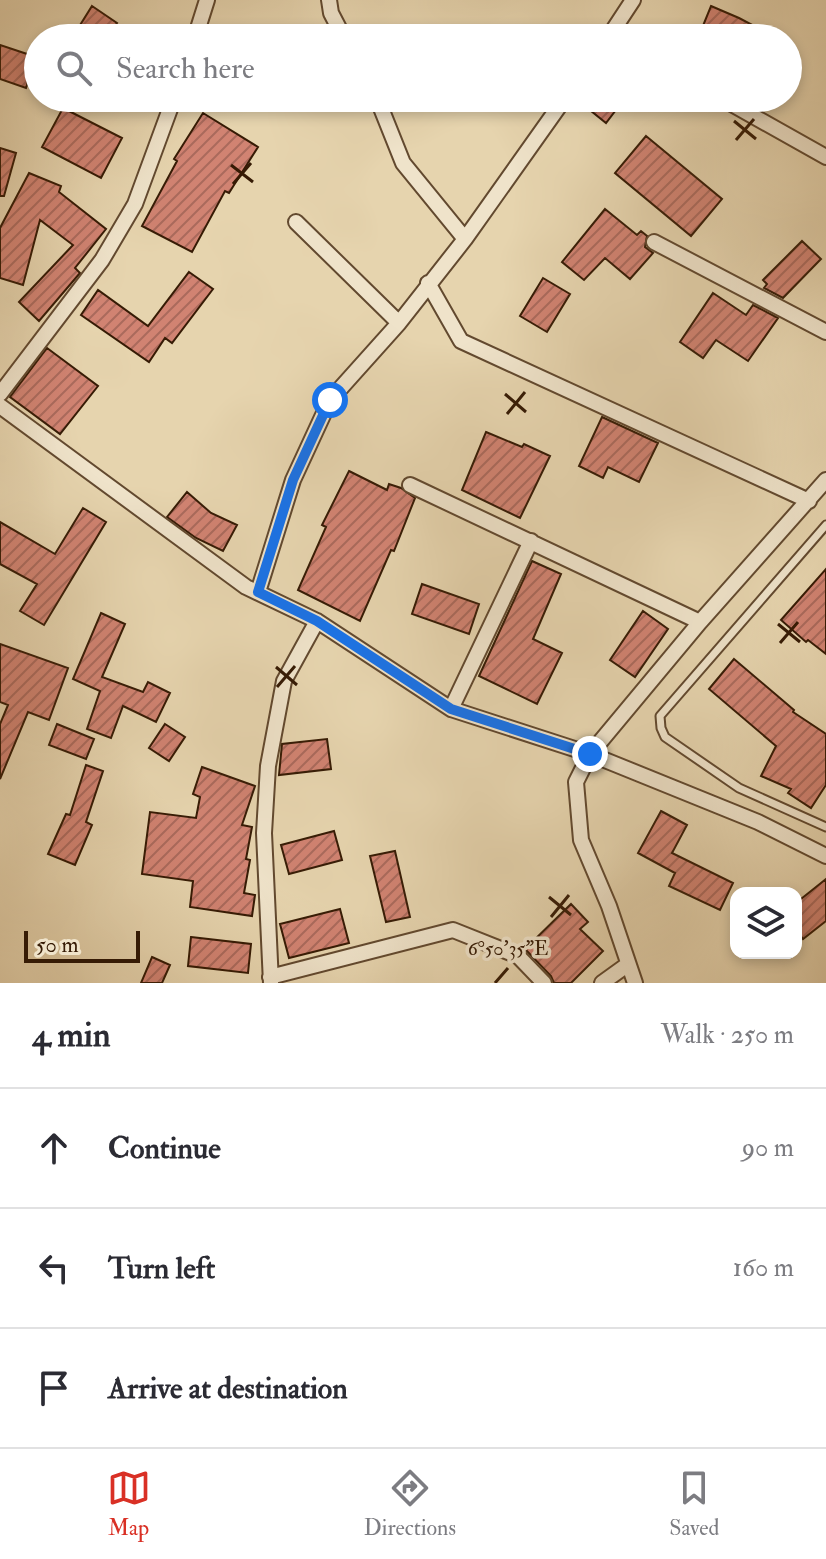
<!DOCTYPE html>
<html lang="en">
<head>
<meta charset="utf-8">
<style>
  :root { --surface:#fff; --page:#f7f7f7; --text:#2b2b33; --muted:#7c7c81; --line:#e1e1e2; --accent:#d93025 }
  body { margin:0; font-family:"IM FELL Double Pica",serif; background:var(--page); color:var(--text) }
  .controls { position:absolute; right:24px; bottom:24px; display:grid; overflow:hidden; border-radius:16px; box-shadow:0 4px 12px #0003 }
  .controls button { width:72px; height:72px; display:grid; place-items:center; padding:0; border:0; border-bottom:2px solid var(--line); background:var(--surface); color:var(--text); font:40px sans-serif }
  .scale { position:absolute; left:24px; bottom:20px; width:116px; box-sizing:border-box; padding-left:8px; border:4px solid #361b05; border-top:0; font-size:22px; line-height:28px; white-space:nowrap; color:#361b05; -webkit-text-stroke:6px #efe3ca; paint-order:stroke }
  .stop { position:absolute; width:24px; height:24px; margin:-18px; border:6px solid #1a73e8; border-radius:50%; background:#fff }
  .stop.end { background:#1a73e8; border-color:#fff; box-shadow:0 2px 8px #0008 }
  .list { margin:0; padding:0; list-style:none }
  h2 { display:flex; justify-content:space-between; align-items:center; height:104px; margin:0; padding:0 32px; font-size:34px }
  h2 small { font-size:26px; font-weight:400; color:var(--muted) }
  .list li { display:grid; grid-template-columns:52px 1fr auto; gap:24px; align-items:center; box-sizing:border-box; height:120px; padding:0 32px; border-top:2px solid var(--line) }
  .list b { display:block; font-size:30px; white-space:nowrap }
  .list em { font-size:26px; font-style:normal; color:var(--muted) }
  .icon { flex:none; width:44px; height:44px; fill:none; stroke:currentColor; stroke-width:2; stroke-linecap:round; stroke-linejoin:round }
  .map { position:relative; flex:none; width:826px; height:983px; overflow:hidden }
  .search { position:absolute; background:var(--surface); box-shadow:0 4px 12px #0003; left:24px; right:24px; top:24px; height:88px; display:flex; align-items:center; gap:20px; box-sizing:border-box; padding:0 28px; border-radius:44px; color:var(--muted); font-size:30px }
  .sheet { height:464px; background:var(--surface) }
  nav { display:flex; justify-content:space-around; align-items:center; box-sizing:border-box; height:112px; border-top:2px solid var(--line); background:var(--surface); font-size:22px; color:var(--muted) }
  nav a { display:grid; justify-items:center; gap:4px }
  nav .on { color:var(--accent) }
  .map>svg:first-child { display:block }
  .building { fill:url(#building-hatch); stroke:#361b05; stroke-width:2 }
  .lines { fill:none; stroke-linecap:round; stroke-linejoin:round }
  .service-casing { stroke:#62492f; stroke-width:11 }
  .minor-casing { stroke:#62492f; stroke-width:18 }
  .service { stroke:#efe3ca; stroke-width:7 }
  .minor { stroke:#efe3ca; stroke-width:14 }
  .route { stroke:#1a73e8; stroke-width:10 }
  .ticks { fill:none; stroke:#361b05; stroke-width:3 }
  .ticks-label { font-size:20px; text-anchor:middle; fill:#361b05; stroke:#efe3ca; stroke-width:7; stroke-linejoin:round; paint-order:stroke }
</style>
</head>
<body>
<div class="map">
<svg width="826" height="983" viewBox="0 0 826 983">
  <defs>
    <pattern id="building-hatch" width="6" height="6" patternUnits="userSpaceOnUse" patternTransform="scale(2)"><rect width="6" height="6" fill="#d18372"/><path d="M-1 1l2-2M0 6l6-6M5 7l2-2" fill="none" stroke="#aa6a5c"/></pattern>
  </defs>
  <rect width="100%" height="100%" fill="#e6d4ae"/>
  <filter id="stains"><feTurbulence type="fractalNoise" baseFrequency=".0025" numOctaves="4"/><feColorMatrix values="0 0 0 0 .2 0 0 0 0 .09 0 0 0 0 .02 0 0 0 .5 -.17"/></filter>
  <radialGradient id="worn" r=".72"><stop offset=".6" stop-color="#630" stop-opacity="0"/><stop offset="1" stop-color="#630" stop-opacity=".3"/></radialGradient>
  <!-- building -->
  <path class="building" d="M92 6 117 23 107 38H72Z
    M711 6 739 18 777 38H698Z
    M0 45 36 57 26 88 0 79Z
    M575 98H625L606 123Z
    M63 108 122 138 101 178 42 147Z
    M203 113 258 147 229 193 225 191 192 252 142 226 177 161 174 159Z
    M646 136 722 199 691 236 615 173Z
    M0 148 16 153 4 196H0Z
    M29 173 61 186 59 192 106 229 75 268 80 273 39 321 19 302 73 245 40 220 23 285 0 278V228Z
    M605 209 637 235 641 231 647 236 645 247 653 253 630 279 605 258 584 280 562 262Z
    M802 241 821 259 783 298 764 288 767 284 763 280Z
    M189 272 213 289 172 343 165 338 149 362 81 315 98 290 148 326Z
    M543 278 570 294 547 332 520 316Z
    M713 293 746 315 753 305 778 318 748 361 716 340 703 358 680 342Z
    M47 348 98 386 60 434 10 397Z
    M602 417 658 443 639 482 608 467 603 478 579 466Z
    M486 432 522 447 524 444 550 456 520 518 462 490Z
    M349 471 387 490 389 484 401 488 415 498 394 551 391 550 360 621 298 590 326 527 322 525Z
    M187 492 211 513 237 525 223 551 196 538 167 517Z
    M83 508 106 522 44 625 20 611 37 584 0 564V522L55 554Z
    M532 561 561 574 533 639 562 653 537 704 479 676Z
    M826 569V654L808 640 806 642 781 620Z
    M422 584 479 604 469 634 412 614Z
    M643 611 668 629 635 677 610 660Z
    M101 613 125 624 102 677 143 692 148 682 170 693 156 722 123 706 111 738 87 729 100 691 73 679Z
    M0 644 68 668 49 720 28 712 0 779V724L8 705 0 702Z
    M734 659 794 710 793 712 826 734V785L811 808 788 793 791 789 761 776 776 746 709 689Z
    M57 724 94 739 86 759 49 745Z
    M165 724 185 737 169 761 149 748Z
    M327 739 331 769 279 775 282 744Z
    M86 765 103 771 86 822 92 825 75 865 48 854 66 814 70 815Z
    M202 767 255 786 242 825 252 827 246 859 250 860 244 893 255 895 252 916 190 907 193 881 142 874 150 812 196 818 200 797 193 794Z
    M661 811 687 825 672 853 733 883 720 910 669 886 675 873 638 853Z
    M334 831 342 860 289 874 281 845Z
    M395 851 410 917 386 922 370 856Z
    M826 879V921L803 939 796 930V903Z
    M571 904 588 922 580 929 603 951 571 983H554L551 976 525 949Z
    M340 909 349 943 289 958 280 924Z
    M191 937 251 944 248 973 188 966Z
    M152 957 170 965 162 983H141Z"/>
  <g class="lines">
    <defs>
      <path id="service" d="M826 525 660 716 661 728 665 737 739 788 826 827"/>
      <path id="minor" d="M329 0 331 13 344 38
        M195 38 207 0
        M608 38 633 0
        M377 98 403 163 465 239
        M721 98 826 157
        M296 222 399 323
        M654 242 826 332
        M428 283 461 341 809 501
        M0 394 102 260 135 204 174 98
        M0 406 246 587 317 621 451 709 590 754 758 822 826 856
        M410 485 700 622
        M258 592 293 480 330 400 399 323 465 239 565 98
        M451 709 531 541
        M270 977 453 930 518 956 544 983
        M271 983 264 833 268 766 284 681 317 621
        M602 983 627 965
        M635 983 609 906 581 840 576 782 590 754 700 622 826 480"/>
    </defs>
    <!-- service casing -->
    <use href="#service" class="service-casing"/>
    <!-- minor casing -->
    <use href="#minor" class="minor-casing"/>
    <!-- service -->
    <use href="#service" class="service"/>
    <!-- minor -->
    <use href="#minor" class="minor"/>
  </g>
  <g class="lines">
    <!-- route -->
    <path class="route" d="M330 400 293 480 258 592 317 621 451 709 590 754"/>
  </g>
  <!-- ticks -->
  <path class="ticks" d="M734 121 756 139M736 140 754 119M231 165 253 182M233 184 251 163M505 394 526 412M507 414 525 392M778 624 800 642M780 643 798 622M276 667 297 685M277 687 295 666M549 897 571 915M551 917 569 895M495 983 508 968"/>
  <g class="ticks-label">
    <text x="508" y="955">6°50'35"E</text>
  </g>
  <rect width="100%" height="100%" filter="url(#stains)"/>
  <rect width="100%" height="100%" fill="url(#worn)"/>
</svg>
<div class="controls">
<button><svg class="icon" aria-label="layers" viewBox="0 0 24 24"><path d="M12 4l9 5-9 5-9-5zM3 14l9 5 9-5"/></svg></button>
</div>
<div class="scale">50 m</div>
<div class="stop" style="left:330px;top:400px"></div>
<div class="stop end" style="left:590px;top:754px"></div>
<div class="search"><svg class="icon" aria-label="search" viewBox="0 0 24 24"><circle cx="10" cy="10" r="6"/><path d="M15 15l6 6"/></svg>Search here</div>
</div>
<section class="sheet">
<h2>4 min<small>Walk · 250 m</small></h2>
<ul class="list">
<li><svg class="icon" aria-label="ahead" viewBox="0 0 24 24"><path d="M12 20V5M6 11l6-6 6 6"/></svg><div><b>Continue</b></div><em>90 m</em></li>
<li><svg class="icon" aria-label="left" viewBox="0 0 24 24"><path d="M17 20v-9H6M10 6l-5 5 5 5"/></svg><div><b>Turn left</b></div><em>160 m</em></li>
<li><svg class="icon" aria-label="arrive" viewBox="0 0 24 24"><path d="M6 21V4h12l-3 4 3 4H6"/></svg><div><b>Arrive at destination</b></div></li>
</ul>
</section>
<nav>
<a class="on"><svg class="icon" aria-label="map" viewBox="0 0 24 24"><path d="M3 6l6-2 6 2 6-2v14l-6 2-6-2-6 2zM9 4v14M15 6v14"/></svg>Map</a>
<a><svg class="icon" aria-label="directions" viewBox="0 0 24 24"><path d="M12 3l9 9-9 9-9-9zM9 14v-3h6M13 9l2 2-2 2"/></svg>Directions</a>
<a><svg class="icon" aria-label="saved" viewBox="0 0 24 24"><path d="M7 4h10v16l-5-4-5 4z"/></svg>Saved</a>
</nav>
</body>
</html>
